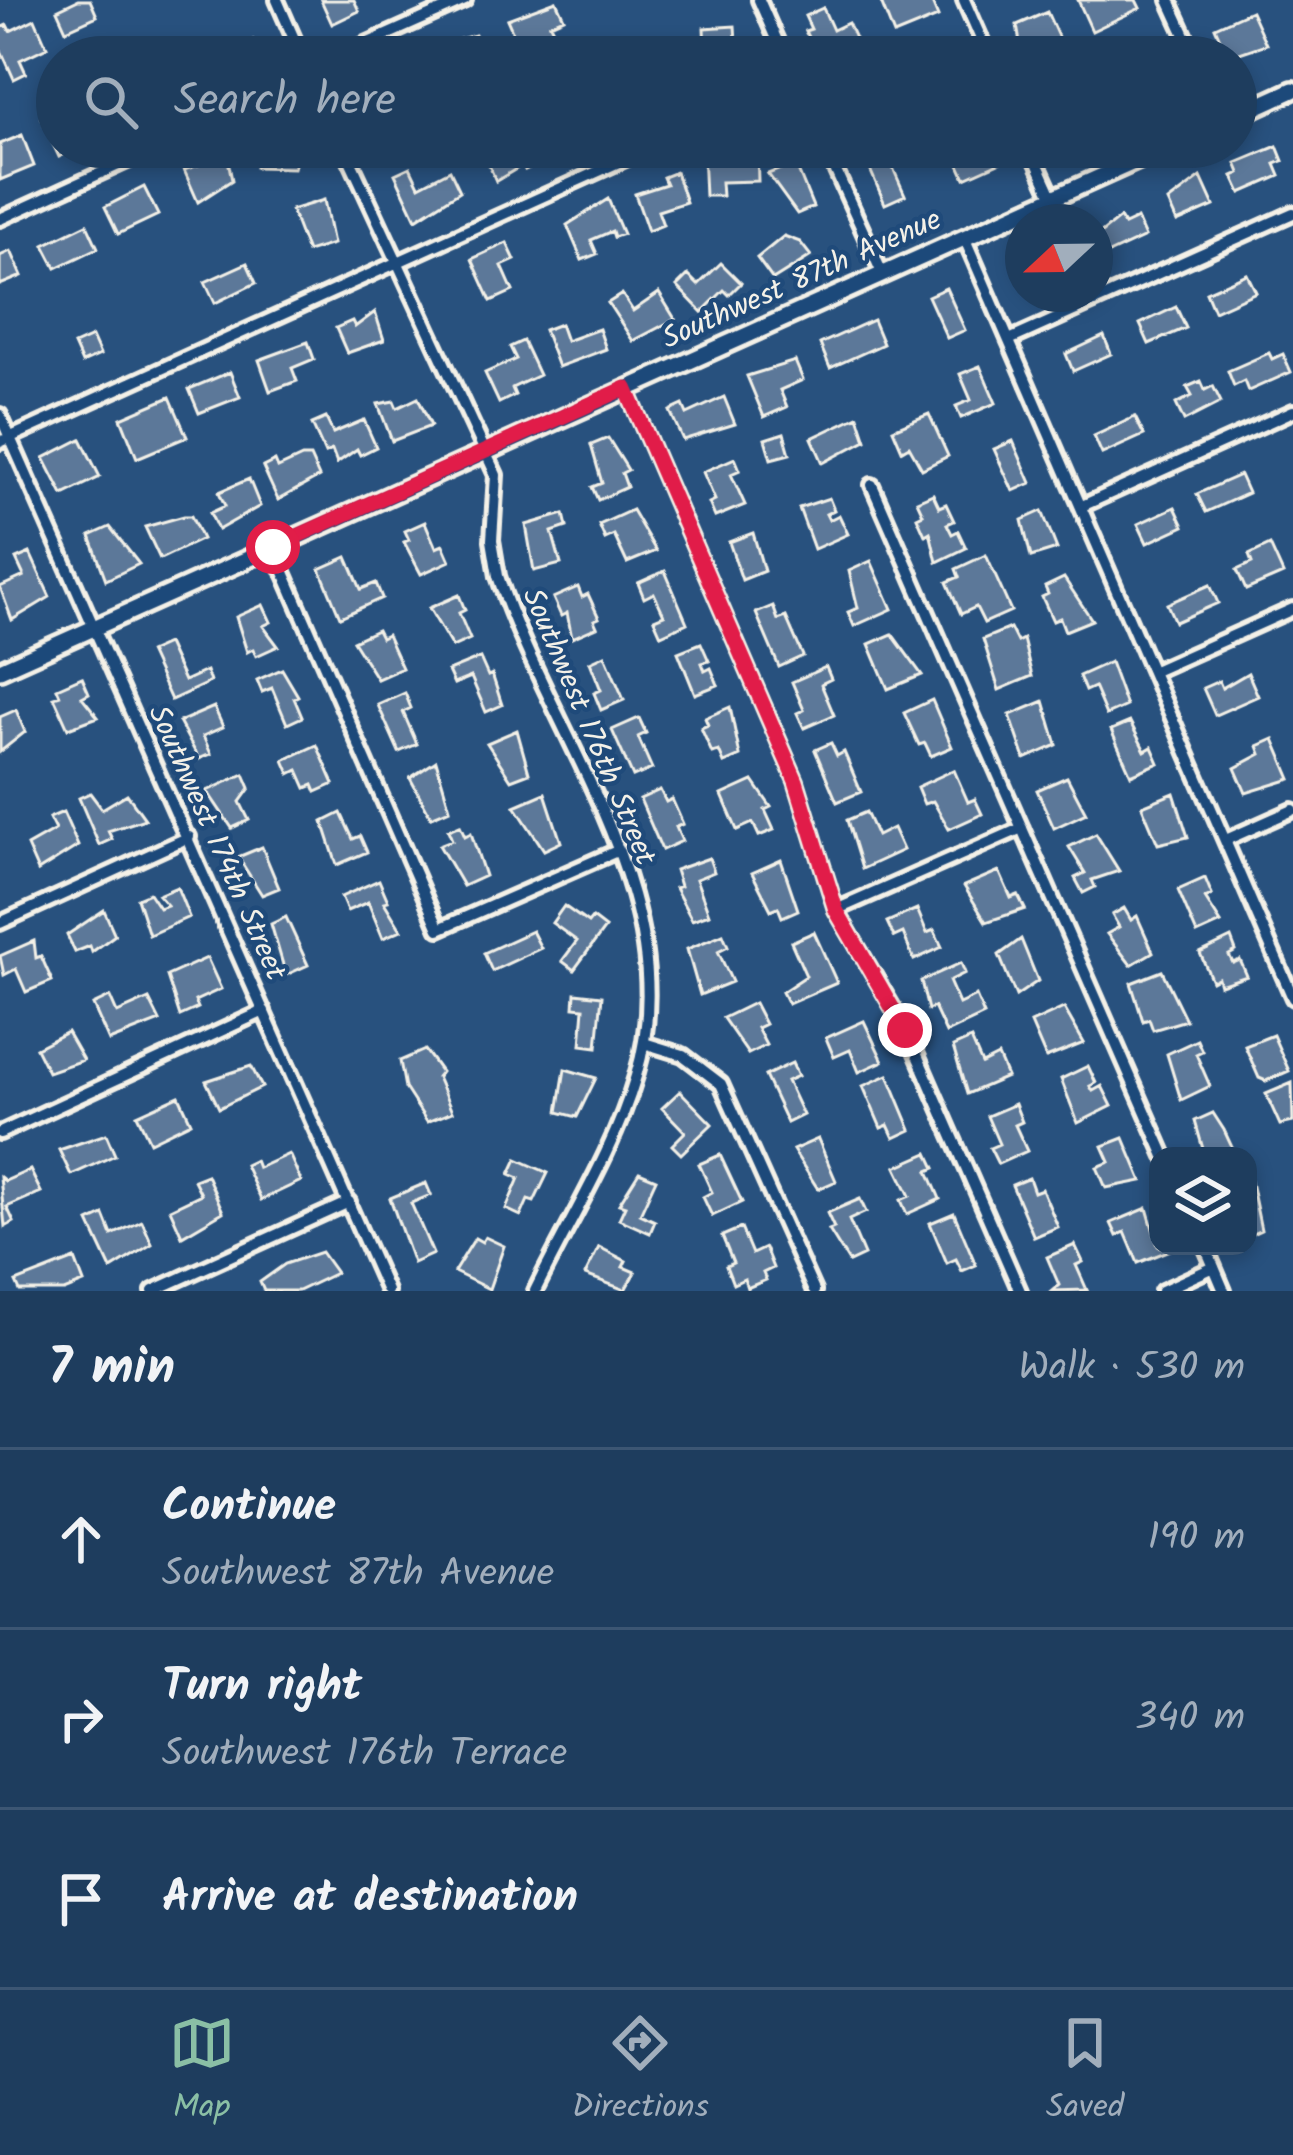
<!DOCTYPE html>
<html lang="en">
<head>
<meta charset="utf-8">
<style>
  :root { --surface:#1e3d5e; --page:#2b4867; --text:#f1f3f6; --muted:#a1aebc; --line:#3c5673; --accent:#8abfa5 }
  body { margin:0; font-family:Kalam,sans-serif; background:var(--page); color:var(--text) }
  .controls { position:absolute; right:36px; bottom:36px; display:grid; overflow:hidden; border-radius:24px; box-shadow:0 6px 18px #0003 }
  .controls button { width:108px; height:108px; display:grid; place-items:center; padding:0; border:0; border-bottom:3px solid var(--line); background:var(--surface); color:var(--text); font:60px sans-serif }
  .compass { position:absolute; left:1005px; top:204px; width:108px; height:108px; border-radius:50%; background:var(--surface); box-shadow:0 6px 18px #0003; rotate:248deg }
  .stop { position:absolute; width:36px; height:36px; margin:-27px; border:9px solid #e11d48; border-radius:50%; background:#fff }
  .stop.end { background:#e11d48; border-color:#fff; box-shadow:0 3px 12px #0008 }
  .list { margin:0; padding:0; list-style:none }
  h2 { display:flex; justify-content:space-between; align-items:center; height:156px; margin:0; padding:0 48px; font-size:51px }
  h2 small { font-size:39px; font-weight:400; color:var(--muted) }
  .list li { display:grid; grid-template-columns:78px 1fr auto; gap:36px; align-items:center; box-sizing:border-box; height:180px; padding:0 48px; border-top:3px solid var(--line) }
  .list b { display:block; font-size:45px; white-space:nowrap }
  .list p { margin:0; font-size:39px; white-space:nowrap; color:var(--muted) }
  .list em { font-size:39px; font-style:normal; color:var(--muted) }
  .icon { flex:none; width:66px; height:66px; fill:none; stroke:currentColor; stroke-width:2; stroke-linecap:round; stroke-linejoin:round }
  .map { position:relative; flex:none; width:1293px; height:1291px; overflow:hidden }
  .search { position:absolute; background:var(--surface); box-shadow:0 6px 18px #0003; left:36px; right:36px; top:36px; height:132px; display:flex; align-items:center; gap:30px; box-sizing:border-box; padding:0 42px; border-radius:66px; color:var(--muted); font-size:45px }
  .sheet { height:696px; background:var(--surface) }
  nav { display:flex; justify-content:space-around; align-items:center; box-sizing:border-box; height:168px; border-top:3px solid var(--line); background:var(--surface); font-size:33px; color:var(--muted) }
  nav a { display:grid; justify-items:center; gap:6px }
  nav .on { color:var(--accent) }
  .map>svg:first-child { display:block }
  .building { fill:#5b7899; stroke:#f4f1e8; stroke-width:3 }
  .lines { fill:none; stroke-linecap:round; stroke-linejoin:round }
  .street-casing { stroke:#f4f1e8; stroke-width:20 }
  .secondary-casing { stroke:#f4f1e8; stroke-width:24 }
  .street { stroke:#1f4a7a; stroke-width:10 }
  .secondary { stroke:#1f4a7a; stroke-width:15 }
  .route { stroke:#e11d48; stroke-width:15 }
  .labels { text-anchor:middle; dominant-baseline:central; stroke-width:9; stroke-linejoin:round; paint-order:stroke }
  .street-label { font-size:30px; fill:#f4f1e8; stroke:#1f4a7a }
</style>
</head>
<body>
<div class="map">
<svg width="1293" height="1291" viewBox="0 0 1293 1291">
  <rect width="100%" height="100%" fill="#28517e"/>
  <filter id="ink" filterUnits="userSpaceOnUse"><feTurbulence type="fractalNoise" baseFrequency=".00833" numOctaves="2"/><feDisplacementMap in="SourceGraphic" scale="24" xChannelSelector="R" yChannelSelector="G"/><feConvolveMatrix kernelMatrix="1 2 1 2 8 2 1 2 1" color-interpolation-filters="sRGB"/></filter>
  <g filter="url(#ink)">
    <!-- building -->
    <path class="building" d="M78 0H90L97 16 66 30 57 10Z
      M321 0H354L359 11 332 24Z
      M880 0H931L938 17 894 35Z
      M1078 0H1136L1140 8 1092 31Z
      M556 1 564 18 550 24 558 40 546 46 536 34 517 42 507 19Z
      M823 8 833 30 848 23 858 45 832 57H817L805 31 811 29 805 16Z
      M1251 11 1266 44 1228 57 1215 27Z
      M1047 12 1059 39 1022 55 1017 25Z
      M35 19 47 47 20 60 26 73 14 79 0 48V28L7 25 10 31Z
      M735 26 737 57H699L698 50H705L704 28Z
      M475 35 482 54 474 57H438L433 46Z
      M253 40 261 57H218V56Z
      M57 111V147H80L59 157 41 118Z
      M22 135 34 166 0 180V144Z
      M1277 146 1283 161 1275 164 1280 176 1241 193 1233 176 1240 173 1236 163Z
      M257 147H314V151L299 150 294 168 256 167Z
      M481 147H529L537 165 525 170 523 165 496 181Z
      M951 147H1008L1012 157 965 178Z
      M757 150 758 181 721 182 722 196H705L703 152Z
      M227 155 232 180 198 202 184 170Z
      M889 159 905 195 885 204 869 167Z
      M795 163 813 207 797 214 768 174Z
      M410 167 419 186 450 170 460 191 416 219 395 174Z
      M676 172 686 202 658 211 663 225 648 231 635 194 666 184 663 177Z
      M1201 177 1214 206 1177 222 1168 202Z
      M144 187 158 215 118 234 105 207Z
      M608 199 623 234 614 237 612 231 591 240 597 254 582 260 567 225Z
      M324 200 333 244 307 252 291 210Z
      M1120 218 1124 225 1137 219 1145 237 1102 257 1095 238Z
      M87 224 98 248 56 268 44 245Z
      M784 236 800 242 811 256 773 280 757 258Z
      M507 243 515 260 502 266 513 291 491 301 472 259Z
      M11 251 22 276 0 285V256Z
      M247 263 256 283 215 303 205 282Z
      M721 263 741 283 729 295 724 290 702 312 677 286 688 275 698 285Z
      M1247 274 1256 292 1214 311 1206 292Z
      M946 288 965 330 947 338 928 296Z
      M659 293 675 319 633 341 608 303 622 294 633 311Z
      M1176 307 1186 328 1149 344 1140 324Z
      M375 312 384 340 347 353 336 328 352 321 355 327Z
      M873 320 883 344 830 368 820 344Z
      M560 324 566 341 599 329 606 349 558 367 544 330Z
      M1104 336 1111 354 1073 371 1066 354Z
      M92 337 100 355 82 363 74 345Z
      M523 341 539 375 512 388 515 395 499 403 485 373 516 359 510 347Z
      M308 342 314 359 292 368 297 381 270 391 259 360Z
      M1269 353 1272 359 1283 354 1291 372 1248 391 1244 381 1234 386 1228 371Z
      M795 361 803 380 780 390 787 407 764 417 747 376Z
      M980 366 996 403 961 418 956 406 971 400 960 374Z
      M230 372 240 397 199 413 189 389Z
      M1201 381 1205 390 1213 386 1221 402 1184 421 1176 404 1192 396 1187 387Z
      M170 397 187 437 137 458 121 418Z
      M724 397 735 424 683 440 670 411 683 405 687 414Z
      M418 398 431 426 392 441 378 404 394 401 397 408Z
      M929 414 948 456 922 469 909 446 902 450 893 429Z
      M858 416 866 440 823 463 812 438Z
      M1135 417 1144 435 1102 454 1094 436Z
      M326 418 333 433 364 420 376 447 360 455 357 449 337 463 332 450 325 453 312 424Z
      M784 433 790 454 771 459 765 439Z
      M608 438 628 470 622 473 627 487 598 500 592 487 602 483 591 445Z
      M81 439 100 477 63 495 44 458Z
      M1013 441 1031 483 1013 491 994 449Z
      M302 457H310L319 477 278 500 263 467 275 461 278 468Z
      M735 458 740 470 731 474 745 505 715 517 709 503 715 500 703 472Z
      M1240 475 1248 493 1206 512 1197 494Z
      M249 479 260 506 218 530 210 513 225 506 219 492Z
      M933 494 939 507 946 504 954 521 947 524 952 534 958 531 966 548 937 562 930 532 925 535 917 517 923 514 917 501Z
      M829 498 834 510 826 514 829 520 839 515 848 534 814 549 799 508Z
      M1175 507 1184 526 1147 543 1138 524Z
      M632 510 656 551 627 563 614 535 605 539 599 525Z
      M1042 511 1057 549 1031 557 1022 520Z
      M564 514 567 527 552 532 561 564 534 571 526 525Z
      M184 516H191L202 539 160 559 145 527Z
      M425 522 436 548 443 545 450 561 421 574 404 542 409 540 405 531Z
      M110 527 139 564 106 580 90 536Z
      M753 533 764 571 742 580 729 542Z
      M1270 545 1283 574 1246 590 1237 570 1252 563 1249 555Z
      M30 553 50 597 12 620 0 587 24 576 16 559Z
      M986 555 1011 611 984 623 976 607 961 614 947 582 959 577 956 569Z
      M347 557 361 589 376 583 382 598 340 617 320 569Z
      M871 561 892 609 854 626 848 612 858 608 849 571Z
      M665 571 687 623 661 635 654 619 664 615 654 593 644 598 638 583Z
      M1064 578 1092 620 1065 631 1060 618 1053 621 1042 597 1048 594 1045 587Z
      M1210 585 1218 603 1175 622 1167 604Z
      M578 587 582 597 588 594 599 618 594 620 597 627 572 638 567 613 561 616 553 598Z
      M459 595 465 610 459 613 470 639 452 647 429 608Z
      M263 605 271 622 263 626 278 646 256 656 253 649 247 652 236 617Z
      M773 606 778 620 786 617 803 656 779 667 756 613Z
      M1010 628 1017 642 1023 639 1032 676 999 690 983 639Z
      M377 630 381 638 387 635 402 668 377 679 353 641Z
      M892 634 922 675 888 689 869 644Z
      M701 643 709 661 702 663 705 671 711 668 718 685 695 694 678 652Z
      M167 644 184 681 206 671 210 682 171 700 149 652Z
      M605 655 624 700 601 710 594 693 601 690 590 662Z
      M480 658 488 676 492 674 502 705 486 712 471 677 454 684 448 671Z
      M1110 662 1126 706 1106 715 1094 687 1085 691 1079 676Z
      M826 667 831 679 821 684 834 715 804 728 797 713 804 710 792 682Z
      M282 669 298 696 294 698 302 717 287 724 272 688 262 692 257 680Z
      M1248 673 1258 696 1215 715 1203 688 1219 681 1222 688Z
      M82 677 89 693 82 697 98 717 68 728 54 697 60 695 57 688Z
      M405 693 411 708 403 712 417 744 399 752 378 705Z
      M932 700 952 747 931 756 925 743 919 745 904 713Z
      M1044 701 1057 745 1025 759 1010 715Z
      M214 707 223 727 203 736 211 754 199 759 179 722Z
      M730 707 740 756 724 763 719 751 712 753 701 728 708 725 705 718Z
      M16 710 25 732 0 752V717Z
      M639 718 646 733 638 737 652 769 633 777 612 730Z
      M1130 722 1145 751 1152 747 1159 763 1131 775 1111 730Z
      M517 730 529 773 511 780 487 743Z
      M1274 739 1291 779 1246 793 1235 768 1261 754 1258 746Z
      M831 743 837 756 844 752 861 792 837 802 815 750Z
      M317 745 334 784 316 792 313 785 306 788 298 770 290 774 284 760Z
      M436 761 450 809 431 817 410 778Z
      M954 770 968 802 975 799 982 814 949 829 933 801 924 804 917 787Z
      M244 774 250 788 240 802 249 820 232 828 207 791Z
      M1067 777 1086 813 1054 828 1037 790Z
      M753 781 771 807 765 810 774 830 759 836 753 823 737 830 722 795Z
      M660 790 666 802 672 799 683 824 676 827 682 841 662 850 640 799Z
      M90 793 102 809 127 794 145 819 108 831 112 839 99 845 79 798Z
      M545 793 561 842 544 850 515 806Z
      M1174 793 1188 837 1158 844 1142 806Z
      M63 812 78 846 38 871 27 846 55 830 49 818Z
      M866 812 877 836 893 828 903 850 862 869 847 820Z
      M341 813 353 839 360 836 367 852 337 865 323 822Z
      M460 825 465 836 471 833 485 876 463 886 439 845 452 840 448 830Z
      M1096 834 1119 871 1092 880 1095 887 1083 893 1075 878 1085 873 1069 847Z
      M262 847 279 888 262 895 238 857Z
      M709 858 714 872 696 879 709 914 692 920 675 888 680 886 675 870Z
      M781 860 798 910 782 917 778 907 771 910 752 873Z
      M999 871 1011 898 1018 895 1025 909 986 922 964 886Z
      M1205 878 1212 895 1205 898 1221 923 1197 934 1178 890Z
      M379 880 388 901 384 902 401 930 383 938 368 902 347 911 341 897Z
      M177 887 189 917 149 935 137 898 149 893 159 908 167 905 158 895Z
      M564 906 588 923 592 918 605 928 574 970 562 961 577 941 552 923Z
      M1124 908 1131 920 1137 916 1153 952 1131 965 1107 934 1119 927 1112 915Z
      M917 909 927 933 934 930 942 947 914 960 903 933 894 937 887 922Z
      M104 910 115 935 92 952 90 946 75 952 67 935Z
      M286 917 308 965 286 975 271 924Z
      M532 931 541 948 492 971 484 953Z
      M814 932 837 983 788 1004 782 992 806 976 791 942Z
      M723 934 728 946 718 951 732 982 700 995 687 949Z
      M1231 938 1236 951 1229 955 1233 963 1240 960 1247 976 1220 985 1218 978 1212 981 1200 953Z
      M1021 939 1038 981 1016 996 999 955Z
      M34 941 36 958 41 956 52 981 26 992 16 969 4 975 0 956Z
      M207 958 221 989 195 1001 198 1008 180 1016 167 976Z
      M961 963 965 973 949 981 959 1004 976 996 984 1015 946 1033 934 1007 928 1010 921 981Z
      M1162 971 1186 1020 1153 1030 1149 1019 1143 1021 1131 983Z
      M575 993 602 996 597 1047 581 1045 584 1008 574 1007Z
      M110 997 117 1013 149 999 160 1021 109 1041 93 1005Z
      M754 1003 765 1024 757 1028 766 1045 748 1054 723 1018Z
      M1064 1008 1084 1043 1046 1058 1031 1023Z
      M864 1021 883 1061 859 1072 850 1050 834 1057 826 1038Z
      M67 1032 83 1060 48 1072 36 1048Z
      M1273 1035 1289 1071 1266 1081 1259 1078 1245 1046Z
      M971 1039 982 1064 998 1056 1007 1077 967 1094 953 1047Z
      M1197 1040 1202 1051 1196 1054 1210 1086 1181 1100 1167 1054Z
      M425 1050 441 1072 437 1077 452 1112 427 1122 405 1088 400 1061Z
      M792 1063 798 1076 787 1081 803 1115 787 1123 765 1076Z
      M251 1066 262 1087 219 1108 206 1081Z
      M1088 1066 1096 1083 1090 1086 1093 1091 1102 1086 1112 1106 1078 1123 1061 1079Z
      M565 1069 596 1078 577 1117 558 1112Z
      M888 1075 911 1130 894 1138 888 1125 881 1128 863 1086Z
      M1292 1083 1293 1122 1280 1125 1266 1094Z
      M680 1091 712 1124 681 1154 672 1145 685 1132 662 1108Z
      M179 1096 191 1122 150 1142 137 1115Z
      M1015 1104 1022 1122 1015 1125 1027 1151 998 1164 990 1148 999 1144 987 1116Z
      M1213 1113 1224 1130 1236 1156H1205L1195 1121Z
      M106 1134 115 1155 71 1175 59 1150Z
      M1124 1138 1142 1181 1106 1188 1097 1167 1110 1162 1103 1146Z
      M818 1139 836 1181 818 1189 793 1150Z
      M928 1153 935 1168 928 1171 940 1199 907 1214 901 1200 910 1196 896 1167Z
      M289 1154 301 1181 261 1200 245 1165 255 1160 258 1168Z
      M720 1155 742 1202 712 1216 703 1197 712 1192 699 1164Z
      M517 1159 548 1173 534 1202 528 1200 521 1216 506 1209 519 1178 510 1174Z
      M30 1170 41 1192 7 1207 14 1222 5 1227 0 1177 5 1181Z
      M639 1172 656 1179 640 1214 655 1221 650 1233 619 1219 625 1206 619 1204Z
      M207 1175 223 1212 182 1236 170 1209 201 1194 194 1180Z
      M1250 1177 1261 1230 1248 1236V1178Z
      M1029 1178 1034 1192 1042 1189 1058 1227 1034 1237 1012 1185Z
      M426 1183 431 1195 411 1203 433 1254 413 1263 390 1198Z
      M860 1199 866 1212 849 1220 864 1255 849 1262 829 1230 834 1228 827 1213Z
      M1147 1208 1158 1246 1173 1249 1138 1263 1125 1232 1117 1236 1111 1223Z
      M954 1213 976 1265 962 1271 956 1259 947 1263 930 1223Z
      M104 1215 112 1235 142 1221 152 1244 111 1269 89 1222Z
      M741 1228 752 1254 765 1248 773 1268 763 1273 766 1280 747 1288 744 1279 733 1284 726 1266 733 1263 722 1236Z
      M485 1237 504 1246 489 1289 454 1272 475 1238 482 1242Z
      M1075 1245 1083 1262 1076 1265 1087 1290 1052 1291 1059 1285 1047 1257Z
      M599 1247 626 1261 623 1267 635 1272 625 1290 585 1275Z
      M321 1252 336 1273 298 1291H264L260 1282 285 1264Z
      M75 1259 84 1283 64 1291H20L16 1282Z"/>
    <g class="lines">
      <defs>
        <path id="street" d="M277 0 302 57
          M759 0 784 57
          M964 0 989 57
          M1169 0 1195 57
          M337 57 465 0
          M344 147 496 475 492 540 498 576C550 736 689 899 636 1076 614 1151 569 1221 535 1291
          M825 147 882 273
          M1030 147 1053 198
          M0 219 158 147
          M964 237 1293 998
          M1009 340 1293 213
          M626 388 796 781 836 910 906 1030 1020 1291
          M0 415 387 1291
          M0 442 652 147
          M872 485 1165 1156
          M1082 506 1293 411
          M273 547 439 929 617 851
          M1154 671 1293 609
          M1228 839 1293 810
          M836 910 1022 828
          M0 923 189 837
          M644 1043 683 1055 721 1084 814 1291
          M0 1133 264 1011
          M1205 1246 1224 1291
          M153 1291 349 1202
          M1162 1291 1214 1267"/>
        <path id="secondary" d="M1236 116 1293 90
          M0 670 1167 147"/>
      </defs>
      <!-- street casing -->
      <use href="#street" class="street-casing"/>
      <!-- secondary casing -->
      <use href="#secondary" class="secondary-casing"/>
      <!-- street -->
      <use href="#street" class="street"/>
      <!-- secondary -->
      <use href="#secondary" class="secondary"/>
    </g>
  </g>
  <g class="lines" filter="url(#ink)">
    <!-- route -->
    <path class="route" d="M273 547 626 388 796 781 836 910 905 1030"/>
  </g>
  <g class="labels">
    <!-- street labels -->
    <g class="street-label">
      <text transform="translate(802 280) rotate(-24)">Southwest 87th Avenue</text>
      <text transform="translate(588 727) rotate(67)">Southwest 176th Street</text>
      <text transform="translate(216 843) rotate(66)">Southwest 174th Street</text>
    </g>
  </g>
</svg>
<div class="controls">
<button><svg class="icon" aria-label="layers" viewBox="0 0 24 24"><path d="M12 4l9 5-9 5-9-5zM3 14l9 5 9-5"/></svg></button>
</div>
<svg class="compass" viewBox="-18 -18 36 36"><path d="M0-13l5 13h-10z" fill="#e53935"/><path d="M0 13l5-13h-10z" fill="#a1aebc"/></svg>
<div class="stop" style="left:273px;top:547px"></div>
<div class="stop end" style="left:905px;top:1030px"></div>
<div class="search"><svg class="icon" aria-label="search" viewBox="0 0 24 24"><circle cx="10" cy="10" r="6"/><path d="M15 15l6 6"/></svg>Search here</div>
</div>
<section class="sheet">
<h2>7 min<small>Walk · 530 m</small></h2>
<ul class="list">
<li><svg class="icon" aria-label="ahead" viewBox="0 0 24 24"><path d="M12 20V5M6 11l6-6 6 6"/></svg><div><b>Continue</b><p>Southwest 87th Avenue</p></div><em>190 m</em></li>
<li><svg class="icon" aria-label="right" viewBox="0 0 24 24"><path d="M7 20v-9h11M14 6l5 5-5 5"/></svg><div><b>Turn right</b><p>Southwest 176th Terrace</p></div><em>340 m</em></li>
<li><svg class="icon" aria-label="arrive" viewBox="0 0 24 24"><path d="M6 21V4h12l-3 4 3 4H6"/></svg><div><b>Arrive at destination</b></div></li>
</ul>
</section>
<nav>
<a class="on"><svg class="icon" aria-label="map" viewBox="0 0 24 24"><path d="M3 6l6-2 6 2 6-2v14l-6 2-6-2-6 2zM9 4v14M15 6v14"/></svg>Map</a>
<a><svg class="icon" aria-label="directions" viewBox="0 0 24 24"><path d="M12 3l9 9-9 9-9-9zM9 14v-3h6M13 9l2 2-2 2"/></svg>Directions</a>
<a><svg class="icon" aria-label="saved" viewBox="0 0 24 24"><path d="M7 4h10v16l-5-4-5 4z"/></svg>Saved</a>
</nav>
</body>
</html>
